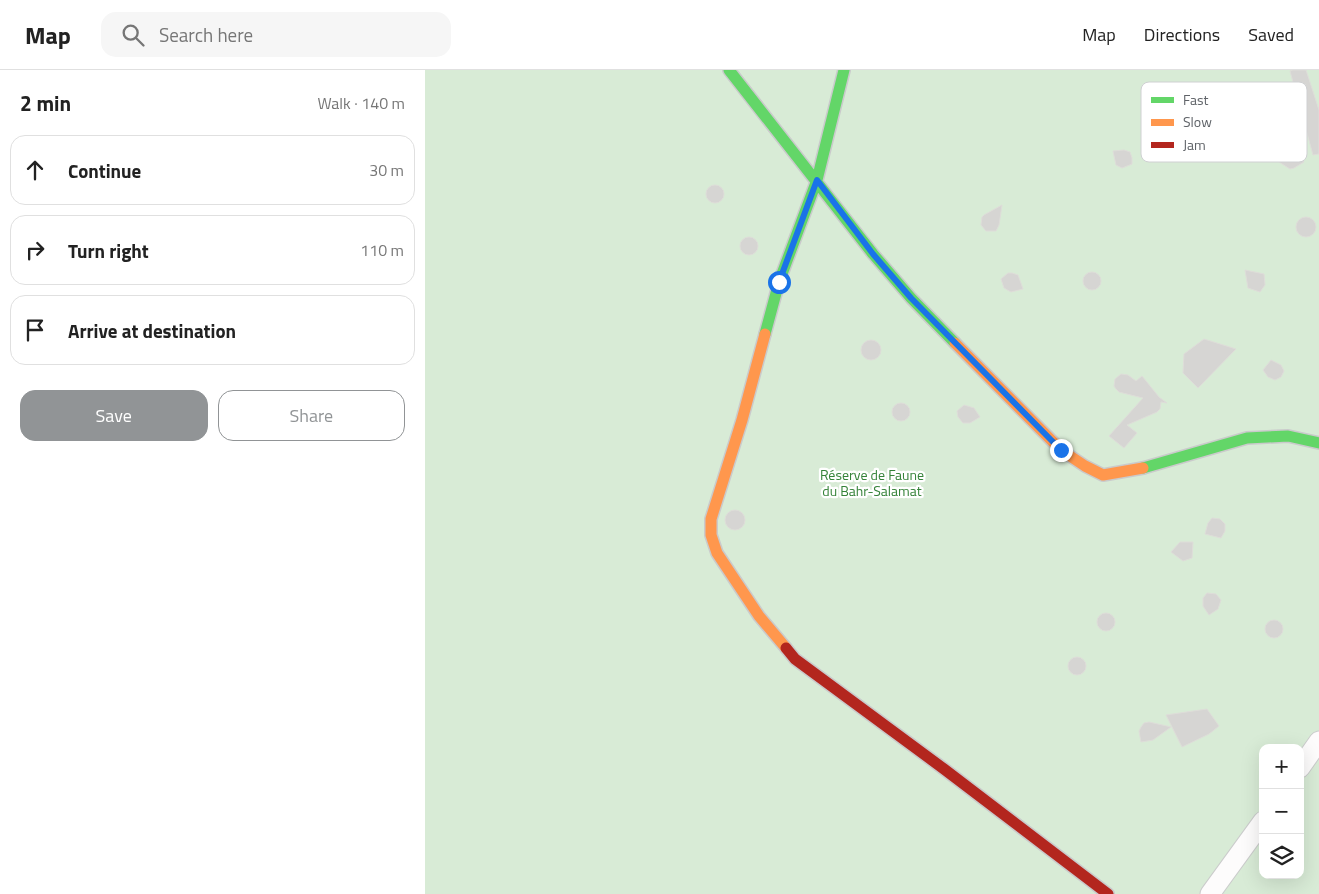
<!DOCTYPE html>
<html lang="en">
<head>
<meta charset="utf-8">
<style>
  :root { --surface:#fff; --page:#f6f6f6; --text:#222; --muted:#767676; --line:#e0e0e0; --accent:#919496 }
  body { margin:0; font-family:"Titillium Web",sans-serif; background:var(--page); color:var(--text) }
  .controls { position:absolute; right:15px; bottom:15px; display:grid; overflow:hidden; border-radius:10px; box-shadow:0 5px 20px #0002 }
  .controls button { width:45px; height:45px; display:grid; place-items:center; padding:0; border:0; border-bottom:1px solid var(--line); background:var(--surface); color:var(--text); font:25px sans-serif }
  .stop { position:absolute; width:15px; height:15px; margin:-11px; border:4px solid #1a73e8; border-radius:50%; background:#fff }
  .stop.end { background:#1a73e8; border-color:#fff; box-shadow:0 1px 5px #0008 }
  .list { margin:0; padding:0; list-style:none }
  h2 { display:flex; justify-content:space-between; align-items:center; height:65px; margin:0; padding:0 20px; font-size:21px }
  h2 small { font-size:16px; font-weight:400; color:var(--muted) }
  .list li { display:grid; grid-template-columns:32px 1fr auto; gap:15px; align-items:center; box-sizing:border-box; height:70px; margin:0 10px 10px; padding:0 10px; border:1px solid var(--line); border-radius:15px }
  .list b { display:block; font-size:19px; white-space:nowrap }
  .list em { font-size:16px; font-style:normal; color:var(--muted) }
  .actions { display:flex; gap:10px; padding:15px 20px }
  .actions a { flex:1; padding:11px 0; border:1px solid var(--accent); border-radius:15px; text-align:center; font-size:18px; color:var(--accent) }
  .actions .main { background:var(--accent); color:#fff }
  .icon { flex:none; width:28px; height:28px; fill:none; stroke:currentColor; stroke-width:2; stroke-linecap:round; stroke-linejoin:round }
  .map { position:relative; flex:none; width:894px; height:824px; overflow:hidden }
  header { display:flex; align-items:center; gap:30px; box-sizing:border-box; height:70px; padding:0 25px; background:var(--surface); border-bottom:1px solid var(--line) }
  header strong { font-size:24px }
  nav { display:flex; gap:28px; margin-inline-start:auto; font-size:18px }
  .search { width:350px; height:45px; background:var(--page); display:flex; align-items:center; gap:12px; box-sizing:border-box; padding:0 18px; border-radius:15px; color:var(--muted); font-size:19px }
  main { display:flex }
  aside { flex:1; background:var(--surface) }
  .map>svg:first-child { display:block }
  .green { fill:#d8ebd6; fill-rule:evenodd }
  .building { fill:#d6d5d3; stroke:#deddd9 }
  .lines { fill:none; stroke-linecap:round; stroke-linejoin:round }
  .street-casing { stroke:#cbcccc; stroke-width:21 }
  .fast-casing { stroke:#cacacb; stroke-width:14 }
  .slow-casing { stroke:#cacacb; stroke-width:14 }
  .jam-casing { stroke:#cacacb; stroke-width:14 }
  .street { stroke:#fdfcfc; stroke-width:19 }
  .fast { stroke:#63d668; stroke-width:11 }
  .slow { stroke:#ff974d; stroke-width:11 }
  .jam { stroke:#b3261e; stroke-width:11 }
  .route { stroke:#1a73e8; stroke-width:6 }
  .labels { text-anchor:middle; dominant-baseline:central; stroke-width:4.5; stroke-linejoin:round; paint-order:stroke }
  .park-label { font-size:14px; fill:#348238; stroke:#fff }
  .key { fill:#fff; stroke:#cfd0d2; stroke-width:1 }
  .key-label { font-size:14px; fill:#5f6368 }
</style>
</head>
<body>
<header>
<strong>Map</strong>
<div class="search"><svg class="icon" aria-label="search" viewBox="0 0 24 24"><circle cx="10" cy="10" r="6"/><path d="M15 15l6 6"/></svg>Search here</div>
<nav><a>Map</a><a>Directions</a><a>Saved</a></nav>
</header>
<main>
<aside>
<h2>2 min<small>Walk · 140 m</small></h2>
<ul class="list">
<li><svg class="icon" aria-label="ahead" viewBox="0 0 24 24"><path d="M12 20V5M6 11l6-6 6 6"/></svg><div><b>Continue</b></div><em>30 m</em></li>
<li><svg class="icon" aria-label="right" viewBox="0 0 24 24"><path d="M7 20v-9h11M14 6l5 5-5 5"/></svg><div><b>Turn right</b></div><em>110 m</em></li>
<li><svg class="icon" aria-label="arrive" viewBox="0 0 24 24"><path d="M6 21V4h12l-3 4 3 4H6"/></svg><div><b>Arrive at destination</b></div></li>
</ul>
<div class="actions"><a class="main">Save</a><a>Share</a></div>
</aside>
<div class="map">
<svg width="894" height="824" viewBox="0 0 894 824">
  <rect width="100%" height="100%" fill="#efeeea"/>
  <!-- green -->
  <path class="green" d="M0 0H894V824H0ZM838 678H875V805H838Z"/>
  <!-- building -->
  <path class="building" d="M868 0H881L894 40V84L888 85 865 1Z
    M863 69 879 92 869 98 865 99 854 92Z
    M699 80 705 82 707 88V94L697 98 691 95 688 81Z
    M281 124a9 9 0 1 1 18 0a9 9 0 1 1-18 0Z
    M577 135 574 155 571 161H561L556 155 557 147 559 145Z
    M871 157a10 10 0 1 1 20 0a10 10 0 1 1-20 0Z
    M315 176a9 9 0 1 1 18 0a9 9 0 1 1-18 0Z
    M820 200 839 204 840 215 835 222 823 218Z
    M658 211a9 9 0 1 1 18 0a9 9 0 1 1-18 0Z
    M583 203H587L593 205 598 219 586 222 579 218 576 209Z
    M779 269 811 279 773 318 758 303 759 284Z
    M436 280a10 10 0 1 1 20 0a10 10 0 1 1-20 0Z
    M846 290 856 295 859 301 856 307 850 310 843 307 838 300Z
    M696 304 703 305 711 311 717 306 734 327 742 333 736 332 735 339 732 342 702 355 712 363 699 378 684 366 718 328 694 322 691 319 689 316 690 309Z
    M467 342a9 9 0 1 1 18 0a9 9 0 1 1-18 0Z
    M539 335 549 338 555 347 545 353H538L533 347 532 341Z
    M300 450a10 10 0 1 1 20 0a10 10 0 1 1-20 0Z
    M787 448 795 449 800 454V461L796 468 780 464 783 453Z
    M755 472H768L767 488 758 491 746 482Z
    M782 523 791 524 796 530 793 539 784 545 778 536V528Z
    M672 552a9 9 0 1 1 18 0a9 9 0 1 1-18 0Z
    M840 559a9 9 0 1 1 18 0a9 9 0 1 1-18 0Z
    M643 596a9 9 0 1 1 18 0a9 9 0 1 1-18 0Z
    M782 639 794 656 784 664 757 677 741 645Z
    M724 652 746 657 728 670 716 672 714 661 716 657 719 653Z"/>
  <g class="lines">
    <defs>
      <path id="street" d="M875 698 894 671
        M785 824 838 751"/>
      <path id="fast" d="M304 0 448 184 486 228 530 273
        M340 264 354 212 392 110 419 0
        M718 398 822 368 863 366 894 373"/>
      <path id="slow" d="M340 264 317 350 286 449V465L292 483 334 546 361 578
        M530 273 636 380 660 396 678 405 718 398"/>
      <path id="jam" d="M361 578 370 589 519 699 683 824"/>
    </defs>
    <!-- street casing -->
    <use href="#street" class="street-casing"/>
    <!-- fast casing -->
    <use href="#fast" class="fast-casing"/>
    <!-- slow casing -->
    <use href="#slow" class="slow-casing"/>
    <!-- jam casing -->
    <use href="#jam" class="jam-casing"/>
    <!-- street -->
    <use href="#street" class="street"/>
    <!-- fast -->
    <use href="#fast" class="fast"/>
    <!-- slow -->
    <use href="#slow" class="slow"/>
    <!-- jam -->
    <use href="#jam" class="jam"/>
  </g>
  <g class="lines">
    <!-- route -->
    <path class="route" d="M354 212 392 110 448 184 486 228 636 380"/>
  </g>
  <g class="labels">
    <!-- park labels -->
    <g class="park-label">
      <text x="447" y="404">Réserve de Faune<tspan x="447" dy="16">du Bahr-Salamat</tspan></text>
    </g>
  </g>
  <!-- legend -->
  <rect x="716" y="12" width="166" height="80" rx="8" class="key"/>
  <rect x="726" y="27" width="23" height="6" fill="#63d668"/>
  <rect x="726" y="49" width="23" height="7" fill="#ff974d"/>
  <rect x="726" y="72" width="23" height="6" fill="#b3261e"/>
  <g class="key-label">
    <text x="758" y="35">Fast</text>
    <text x="758" y="57">Slow</text>
    <text x="758" y="80">Jam</text>
  </g>
</svg>
<div class="controls">
<button>+</button>
<button>−</button>
<button><svg class="icon" aria-label="layers" viewBox="0 0 24 24"><path d="M12 4l9 5-9 5-9-5zM3 14l9 5 9-5"/></svg></button>
</div>
<div class="stop" style="left:354px;top:212px"></div>
<div class="stop end" style="left:636px;top:380px"></div>
</div>
</main>
</body>
</html>
